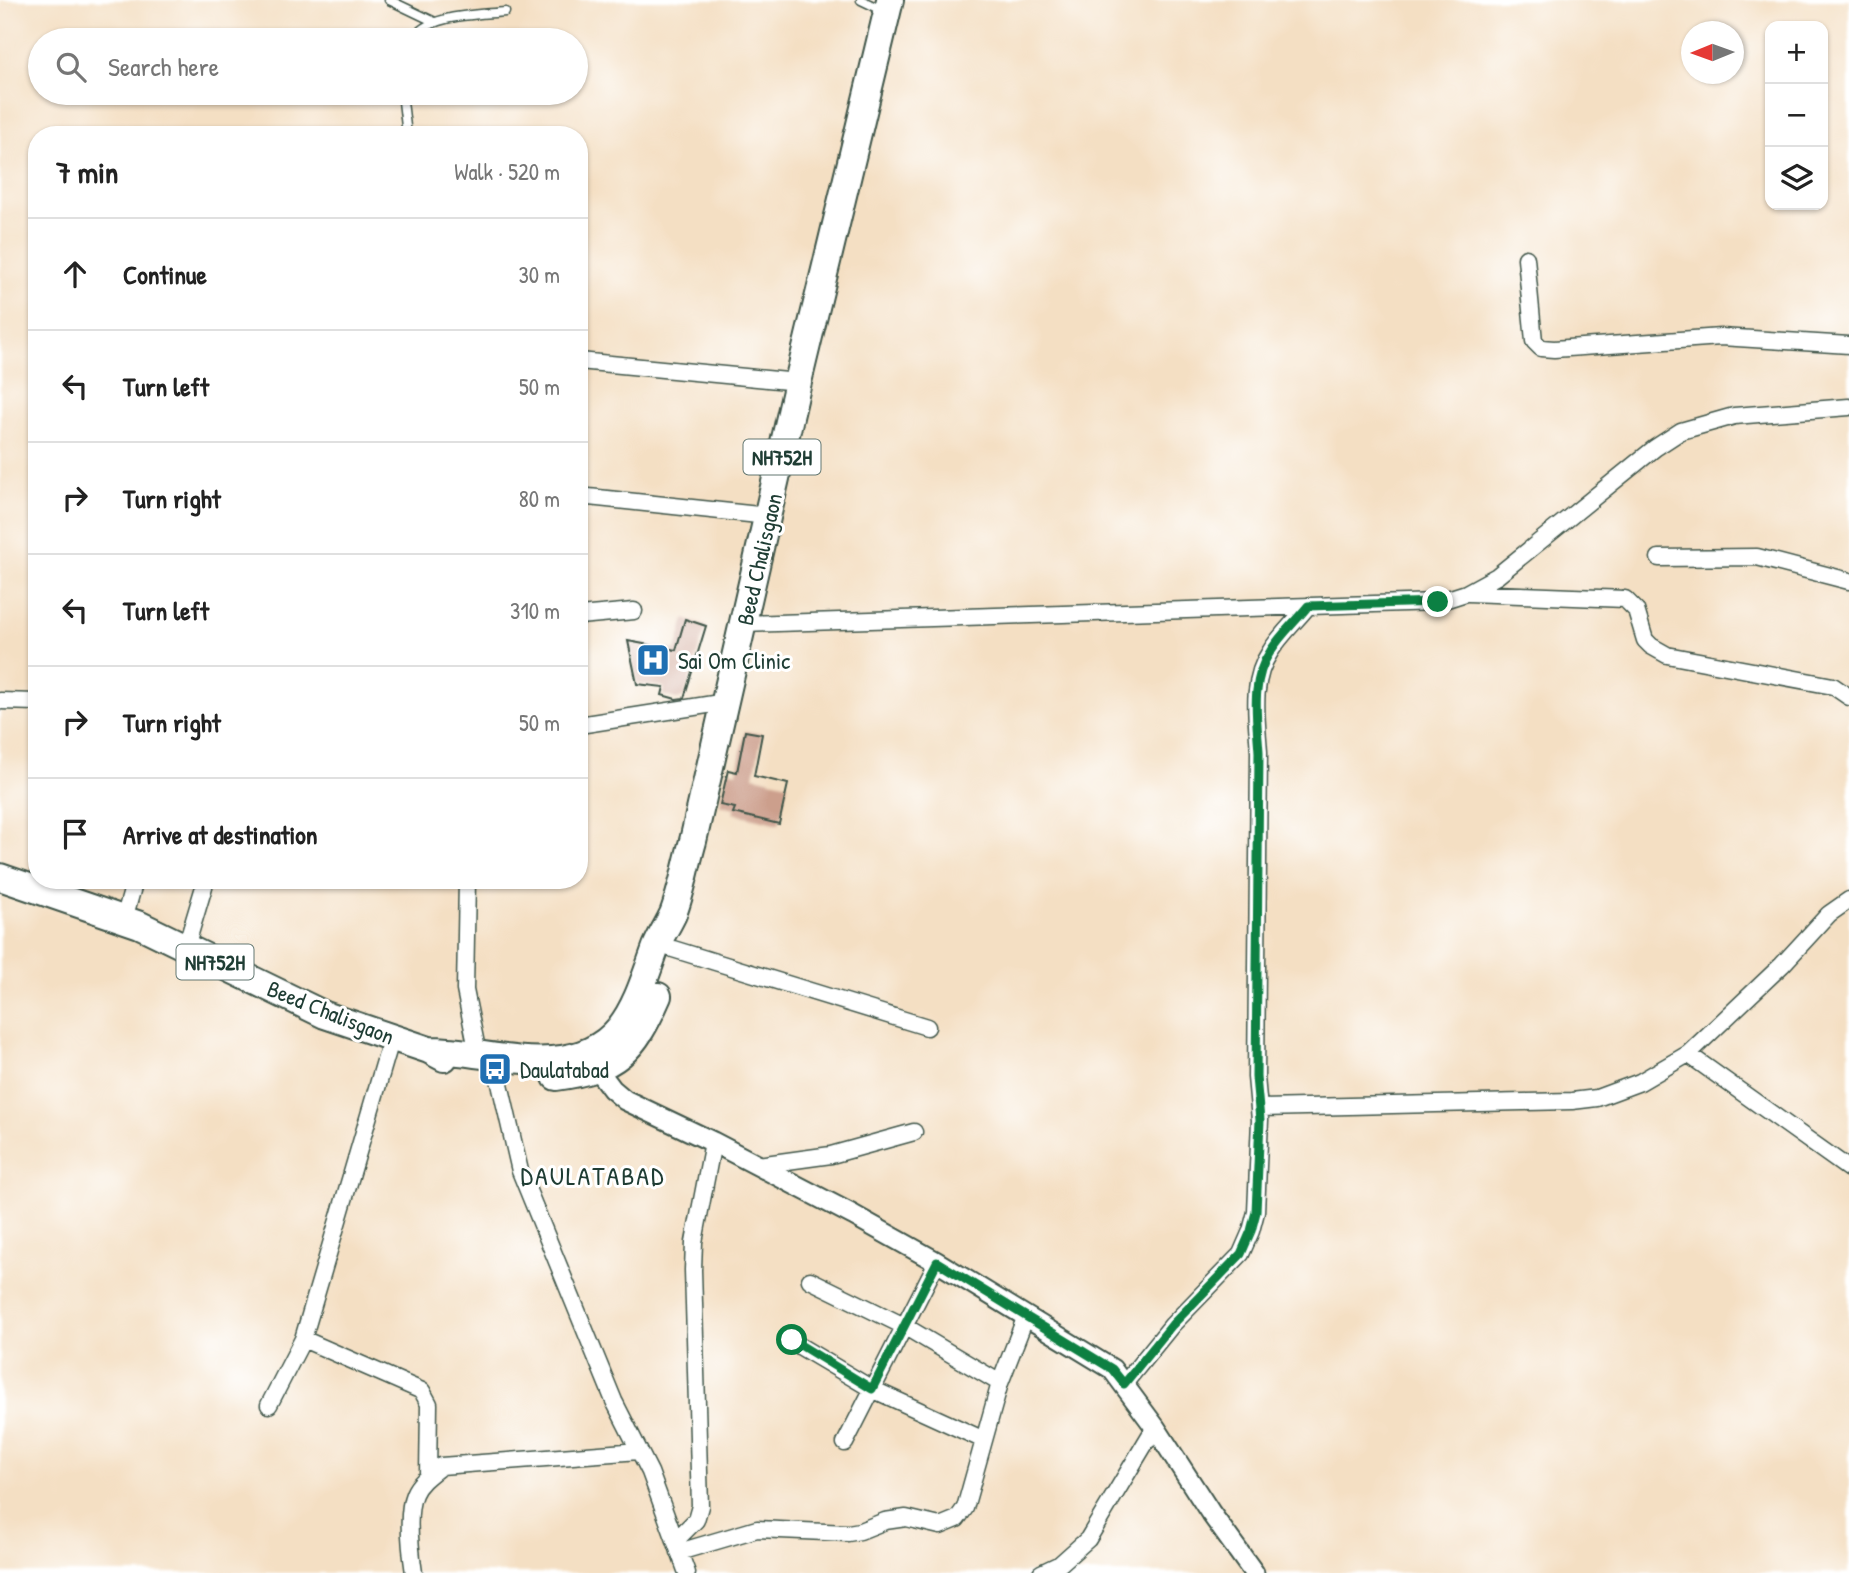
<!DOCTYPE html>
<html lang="en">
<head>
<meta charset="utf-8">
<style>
  :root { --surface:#fff; --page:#f2f2f2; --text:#222; --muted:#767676; --line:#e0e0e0 }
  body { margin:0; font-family:"Patrick Hand",sans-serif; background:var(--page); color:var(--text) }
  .controls { position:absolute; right:21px; top:21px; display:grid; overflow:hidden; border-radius:14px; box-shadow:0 2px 5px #0004 }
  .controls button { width:63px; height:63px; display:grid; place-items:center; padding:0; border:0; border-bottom:2px solid var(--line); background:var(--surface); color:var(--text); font:35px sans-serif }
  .compass { position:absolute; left:1681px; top:21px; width:63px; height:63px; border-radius:50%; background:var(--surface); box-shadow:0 2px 5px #0004; rotate:269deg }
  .stop { position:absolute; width:21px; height:21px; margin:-16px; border:5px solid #0b8043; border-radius:50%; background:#fff }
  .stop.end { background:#0b8043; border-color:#fff; box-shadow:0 2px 7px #0008 }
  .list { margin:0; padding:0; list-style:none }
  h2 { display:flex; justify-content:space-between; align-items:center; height:91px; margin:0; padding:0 28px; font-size:30px }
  h2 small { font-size:23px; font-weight:400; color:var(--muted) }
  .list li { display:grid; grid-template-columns:46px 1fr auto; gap:21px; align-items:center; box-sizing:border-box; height:112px; padding:0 28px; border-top:2px solid var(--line) }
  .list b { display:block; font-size:26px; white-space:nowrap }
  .list em { font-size:23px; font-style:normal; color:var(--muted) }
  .icon { flex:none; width:38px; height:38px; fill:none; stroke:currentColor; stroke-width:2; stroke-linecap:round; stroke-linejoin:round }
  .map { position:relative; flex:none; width:1849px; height:1573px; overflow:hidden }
  .search { position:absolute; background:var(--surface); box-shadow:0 2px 5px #0004; left:28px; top:28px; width:560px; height:77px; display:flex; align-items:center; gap:18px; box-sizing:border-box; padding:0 24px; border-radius:38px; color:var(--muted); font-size:26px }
  .panel { position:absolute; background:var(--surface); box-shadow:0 2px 5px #0004; left:28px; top:126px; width:560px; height:763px; border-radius:28px }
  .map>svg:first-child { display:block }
  .building { fill:#cc9f8c }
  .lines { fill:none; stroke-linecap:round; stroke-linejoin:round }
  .service-casing { stroke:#3f5549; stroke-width:11 }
  .minor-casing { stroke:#3f5549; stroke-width:19 }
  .tertiary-casing { stroke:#3f5549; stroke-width:23 }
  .trunk-casing { stroke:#3f5549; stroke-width:30 }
  .service { stroke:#fff; stroke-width:8 }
  .minor { stroke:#fff; stroke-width:16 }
  .tertiary { stroke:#fff; stroke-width:19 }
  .trunk { stroke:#fff; stroke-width:26 }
  .route { stroke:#0b8043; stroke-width:9 }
  .labels { text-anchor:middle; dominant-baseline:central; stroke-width:6; stroke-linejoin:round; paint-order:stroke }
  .shield { fill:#fff; stroke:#627771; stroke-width:2 }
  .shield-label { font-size:21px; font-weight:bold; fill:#1f3d34 }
  .street-label { font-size:23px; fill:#1f3d34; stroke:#fff }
  .poi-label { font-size:23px; fill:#1f3d34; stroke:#fff; text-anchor:start }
  .quarter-label { font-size:26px; letter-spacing:2px; fill:#1f3d34; stroke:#fff }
</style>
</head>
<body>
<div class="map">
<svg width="1849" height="1573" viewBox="0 0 1849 1573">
  <rect width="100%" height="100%" fill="#fff"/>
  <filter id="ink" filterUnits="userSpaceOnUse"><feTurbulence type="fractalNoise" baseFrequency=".0143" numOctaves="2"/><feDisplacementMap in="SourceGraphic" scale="14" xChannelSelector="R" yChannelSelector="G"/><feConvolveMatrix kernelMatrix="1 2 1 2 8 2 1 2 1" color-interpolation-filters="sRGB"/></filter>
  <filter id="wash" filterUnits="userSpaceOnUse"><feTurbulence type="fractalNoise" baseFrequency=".00686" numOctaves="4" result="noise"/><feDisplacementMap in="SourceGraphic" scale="28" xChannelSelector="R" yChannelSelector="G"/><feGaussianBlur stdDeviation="1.57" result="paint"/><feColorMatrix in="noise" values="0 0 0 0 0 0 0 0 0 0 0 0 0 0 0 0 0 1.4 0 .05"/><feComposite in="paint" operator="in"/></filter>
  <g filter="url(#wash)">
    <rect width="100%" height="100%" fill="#f4dfc3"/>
    <g id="blocks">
      <!-- building -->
      <path class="building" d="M685 619 706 626 684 698 676 699 662 695 664 687 637 684 628 641 676 650Z
        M745 731 762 734 754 776 788 784 779 824 733 813 735 808 720 805 728 770 737 772Z"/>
    </g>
  </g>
  <g filter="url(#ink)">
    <use href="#blocks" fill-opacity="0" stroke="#3f5549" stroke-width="2"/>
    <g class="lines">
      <defs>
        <path id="service" d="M389 0 435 22
          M861 0 884 11
          M413 40C425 14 479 15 505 12
          M402 93 407 135"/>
        <path id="minor" d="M1526 258 1534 341 1541 348 1554 349 1721 337 1849 345
          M579 361 798 382
          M579 496 768 516
          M1659 558 1757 557 1849 581
          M1468 593 1625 599 1636 610 1645 640 1651 646 1667 655 1833 686 1849 697
          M579 616 634 611
          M744 624 1438 602 1466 593 1497 576 1655 448 1681 431 1734 416 1849 407
          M0 701 37 702
          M579 725 726 702
          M467 880 465 990 478 1054
          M124 919 135 880
          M186 947 206 880
          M673 949 927 1027
          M1688 1054 1849 1169
          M498 1075 520 1171 614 1401 650 1472 687 1573
          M1260 1108 1572 1101 1597 1098 1640 1082 1688 1054 1782 965 1829 914 1849 900
          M758 1165 831 1155 914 1132
          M810 1280 904 1326 1000 1383
          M303 1339 422 1391 429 1404 428 1476
          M791 1341 872 1389 984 1440
          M1124 1384 1172 1325 1241 1254 1251 1231 1256 1212 1260 1120 1256 1077 1259 752C1257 719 1250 681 1270 652 1280 635 1296 621 1308 606
          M269 1405 303 1339 392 1037
          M845 1443 937 1262
          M675 1541 696 1520 700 1506 693 1270 694 1242 713 1142
          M679 1552 757 1529 848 1533 860 1531 885 1521 906 1518 940 1526 957 1519 965 1508 1000 1383 1026 1316
          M414 1573C411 1553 406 1513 414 1494 419 1482 431 1474 441 1466L639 1451
          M1041 1573 1060 1564 1088 1539 1155 1427"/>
        <path id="tertiary" d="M597 1069 612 1089 625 1100 713 1142 853 1215 937 1262 1112 1369 1155 1427 1210 1512 1254 1573"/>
        <path id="trunk" d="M0 877 140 925 325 1015 429 1050 444 1058
          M429 1050C470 1050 511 1063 552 1060 624 1054 635 1005 656 947 661 935 668 925 673 914 682 891 686 865 693 841L798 382 890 0
          M556 1077C617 1069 634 1051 658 996"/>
      </defs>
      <!-- service casing -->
      <use href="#service" class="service-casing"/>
      <!-- minor casing -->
      <use href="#minor" class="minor-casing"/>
      <!-- tertiary casing -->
      <use href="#tertiary" class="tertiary-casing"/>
      <!-- trunk casing -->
      <use href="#trunk" class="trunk-casing"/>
      <!-- service -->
      <use href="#service" class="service"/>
      <!-- minor -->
      <use href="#minor" class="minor"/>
      <!-- tertiary -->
      <use href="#tertiary" class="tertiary"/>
      <!-- trunk -->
      <use href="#trunk" class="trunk"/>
    </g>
  </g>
  <g class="lines" filter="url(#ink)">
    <!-- route -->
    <path class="route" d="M792 1340 872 1389 937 1262 1112 1369 1124 1384 1172 1325 1241 1254 1251 1231 1256 1212 1260 1120 1256 1077 1259 752C1257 719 1250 681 1270 652 1280 635 1296 621 1308 606L1438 602"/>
  </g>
  <!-- icons -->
  <defs>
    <symbol id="hospital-square" viewBox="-11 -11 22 22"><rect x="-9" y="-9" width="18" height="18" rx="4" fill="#1f6fb2" stroke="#fff"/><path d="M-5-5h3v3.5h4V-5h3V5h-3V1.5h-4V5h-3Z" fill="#fff"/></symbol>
    <symbol id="bus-square" viewBox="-11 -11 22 22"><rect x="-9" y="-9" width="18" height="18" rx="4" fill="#1f6fb2" stroke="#fff"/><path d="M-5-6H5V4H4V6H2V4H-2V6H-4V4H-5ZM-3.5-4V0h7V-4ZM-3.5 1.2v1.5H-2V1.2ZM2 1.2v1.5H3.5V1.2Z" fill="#fff"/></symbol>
  </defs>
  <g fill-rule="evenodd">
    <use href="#hospital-square" x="634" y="641" width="38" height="38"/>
    <use href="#bus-square" x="476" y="1050" width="38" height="38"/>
  </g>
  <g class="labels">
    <!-- shield labels -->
    <g class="shield">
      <rect x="743.5" y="439.5" width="77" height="35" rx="5"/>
      <rect x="176.5" y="944.5" width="77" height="35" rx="5"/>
    </g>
    <g class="shield-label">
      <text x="782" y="457">NH752H</text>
      <text x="215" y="962">NH752H</text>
    </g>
    <!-- street labels -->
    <g class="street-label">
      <text transform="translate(759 559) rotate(-77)">Beed Chalisgaon</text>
      <text transform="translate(331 1012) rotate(22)">Beed Chalisgaon</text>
    </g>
    <!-- poi labels -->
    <g class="poi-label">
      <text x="678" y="660">Sai Om Clinic</text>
      <text x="520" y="1069">Daulatabad</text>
    </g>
    <!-- quarter labels -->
    <g class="quarter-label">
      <text x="593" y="1175">DAULATABAD</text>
    </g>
  </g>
</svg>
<div class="controls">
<button>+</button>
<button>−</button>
<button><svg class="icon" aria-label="layers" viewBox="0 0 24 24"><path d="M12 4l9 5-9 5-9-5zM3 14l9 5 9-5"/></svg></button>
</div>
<svg class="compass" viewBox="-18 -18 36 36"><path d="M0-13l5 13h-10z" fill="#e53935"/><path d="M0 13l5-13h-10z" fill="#767676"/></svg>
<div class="stop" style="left:792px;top:1340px"></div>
<div class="stop end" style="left:1438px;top:602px"></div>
<div class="search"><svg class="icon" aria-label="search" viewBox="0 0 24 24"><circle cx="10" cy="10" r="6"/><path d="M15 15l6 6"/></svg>Search here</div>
<section class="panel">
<h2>7 min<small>Walk · 520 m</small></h2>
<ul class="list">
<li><svg class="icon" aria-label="ahead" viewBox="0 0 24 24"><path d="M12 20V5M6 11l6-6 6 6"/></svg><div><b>Continue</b></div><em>30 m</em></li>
<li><svg class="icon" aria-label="left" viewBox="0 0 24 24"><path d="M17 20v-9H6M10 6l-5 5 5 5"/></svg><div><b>Turn left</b></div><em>50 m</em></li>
<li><svg class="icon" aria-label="right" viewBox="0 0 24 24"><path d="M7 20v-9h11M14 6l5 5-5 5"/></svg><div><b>Turn right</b></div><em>80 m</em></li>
<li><svg class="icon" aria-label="left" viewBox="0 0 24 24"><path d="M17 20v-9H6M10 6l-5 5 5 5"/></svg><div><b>Turn left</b></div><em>310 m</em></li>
<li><svg class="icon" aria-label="right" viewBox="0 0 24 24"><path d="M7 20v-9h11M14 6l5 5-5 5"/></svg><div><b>Turn right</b></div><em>50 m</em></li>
<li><svg class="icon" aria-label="arrive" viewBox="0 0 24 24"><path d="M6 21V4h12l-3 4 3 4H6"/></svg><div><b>Arrive at destination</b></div></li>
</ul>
</section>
</div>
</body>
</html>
